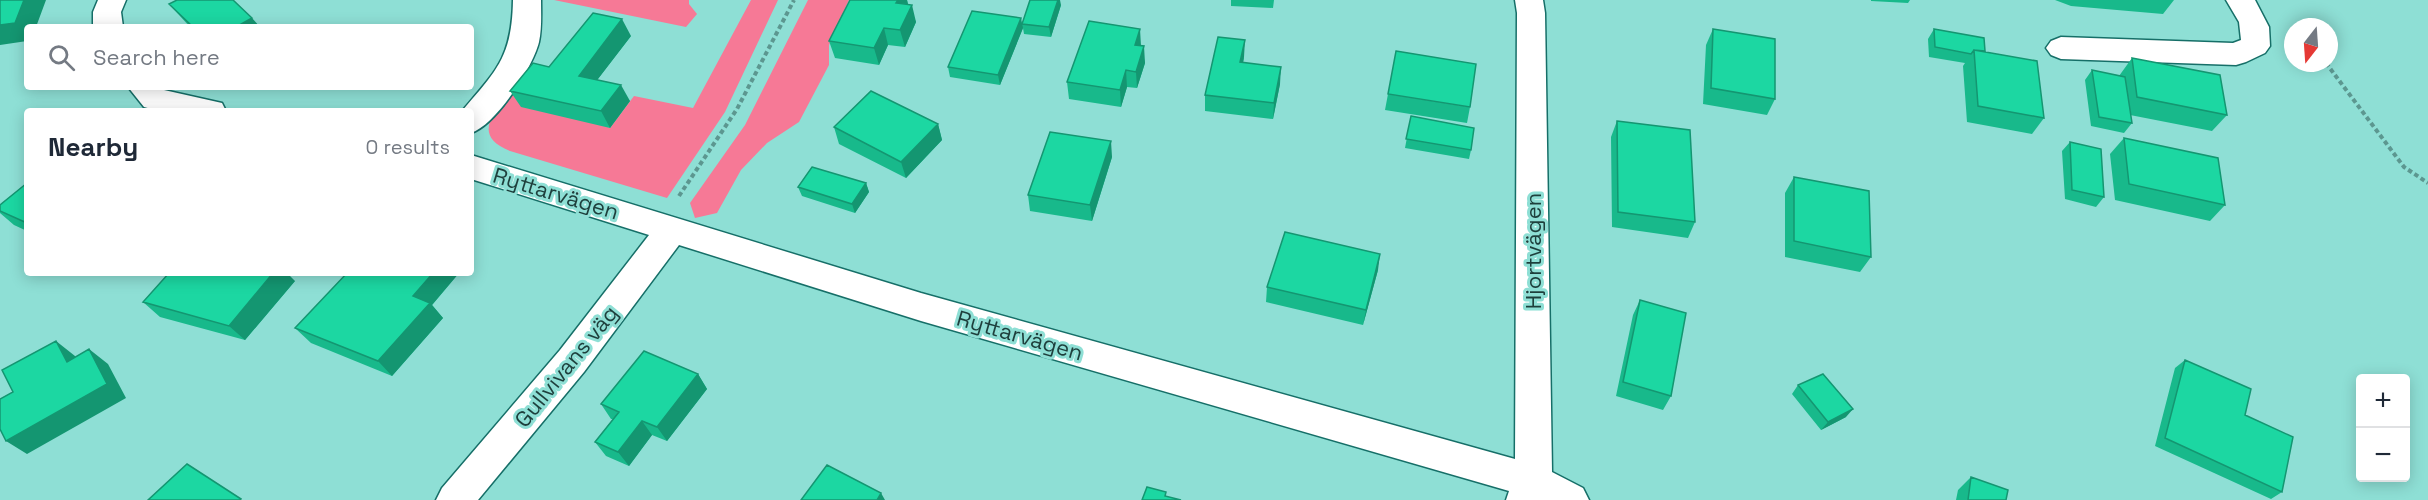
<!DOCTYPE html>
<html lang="en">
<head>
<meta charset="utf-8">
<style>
  :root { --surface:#fff; --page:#f6f6f7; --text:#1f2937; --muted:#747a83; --line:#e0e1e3 }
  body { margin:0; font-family:"Space Grotesk",sans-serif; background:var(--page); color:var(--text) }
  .controls { position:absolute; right:18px; bottom:18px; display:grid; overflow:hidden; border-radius:6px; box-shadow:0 3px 15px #0003 }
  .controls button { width:54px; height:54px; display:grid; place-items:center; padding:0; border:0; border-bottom:2px solid var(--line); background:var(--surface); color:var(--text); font:30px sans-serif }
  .compass { position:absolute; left:2284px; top:18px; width:54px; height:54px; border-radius:50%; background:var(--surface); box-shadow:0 3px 15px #0003; rotate:197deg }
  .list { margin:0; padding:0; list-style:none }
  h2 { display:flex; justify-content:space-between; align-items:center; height:78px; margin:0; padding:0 24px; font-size:26px }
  h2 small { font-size:20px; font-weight:400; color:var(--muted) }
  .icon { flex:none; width:33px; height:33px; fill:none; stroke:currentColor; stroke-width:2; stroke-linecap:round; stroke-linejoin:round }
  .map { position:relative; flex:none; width:2428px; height:500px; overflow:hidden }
  .search { position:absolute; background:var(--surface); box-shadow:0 3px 15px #0003; left:24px; top:24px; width:450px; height:66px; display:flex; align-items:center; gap:15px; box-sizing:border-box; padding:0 21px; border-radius:6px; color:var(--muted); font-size:22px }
  .panel { position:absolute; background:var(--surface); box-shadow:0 3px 15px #0003; left:24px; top:108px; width:450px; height:168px; border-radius:6px }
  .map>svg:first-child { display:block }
  .green { fill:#f67996 }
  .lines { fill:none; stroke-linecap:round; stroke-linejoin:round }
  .street-casing { stroke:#166f68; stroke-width:3 }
  .path { stroke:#5c9790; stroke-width:4; stroke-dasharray:4.5 3; stroke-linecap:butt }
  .street { fill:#fff; fill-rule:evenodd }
  .wall { fill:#18b98b }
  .shaded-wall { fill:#149671 }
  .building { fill:#1cd7a2; stroke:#149671; stroke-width:1.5 }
  .labels { text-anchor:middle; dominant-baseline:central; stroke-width:6; stroke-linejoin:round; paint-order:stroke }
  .street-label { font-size:22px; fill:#1e3f3c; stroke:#8edfd5 }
</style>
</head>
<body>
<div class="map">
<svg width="2428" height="500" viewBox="0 0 2428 500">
  <rect width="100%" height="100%" fill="#8edfd5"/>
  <!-- green -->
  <path class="green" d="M554 0H689V4L697 14 686 27Z
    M751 0H778L725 112 667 198 510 151C470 135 495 111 514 88L610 128 634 96 693 108Z
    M808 0H849L829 45V65L799 122 767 143 741 170 717 213 695 218 690 203 745 125Z"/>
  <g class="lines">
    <defs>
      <path id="street" d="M98 0H126L121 12 123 27H93V12Z
        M513 0H541C541 14 542 28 539 42 533 67 496 125 471 133V111H462C497 70 512 57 513 0Z
        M1515 0H1543L1545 13 1552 472 1583 488 1589 500H1506L1509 491 921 321 679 245 584 372 478 500H436L442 488 560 350 649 235 471 179V155L921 293 1515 459 1517 13Z
        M2226 0H2255L2269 27 2270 46 2265 53 2246 62 2236 65 2061 59 2051 55 2046 48 2051 41 2061 37 2233 43 2241 40 2239 22Z
        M128 87H162L164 90 222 103 226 111 155 110 144 107Z"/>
    </defs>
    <!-- street casing -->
    <use href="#street" class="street-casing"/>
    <!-- path -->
    <path class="path" d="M2326 63 2404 167 2428 183
      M679 196 737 109 794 0"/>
    <!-- street -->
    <use href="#street" class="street"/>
  </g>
  <!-- wall -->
  <path class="wall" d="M850 0H907L908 5 916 22 905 47 888 45 879 65 835 58 829 41Z
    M1231 0H1274L1273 8 1231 6Z
    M1871 0H1910L1908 3 1871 1Z
    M2055 0H2174L2163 14 2071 6Z
    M169 4 260 27H190Z
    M1061 5 1051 37 1024 34 1023 28 1000 85 950 77 948 67 1022 24Z
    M1713 29 1775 99 1767 115 1703 104 1706 45Z
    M1934 29 1985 51 2044 118 2032 134 1967 122 1963 66 1965 63 1929 57 1928 39Z
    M631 36 597 80 630 101 610 128 521 107 510 91 549 67Z
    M1141 46 1145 63 1137 88 1127 87 1121 107 1069 99 1067 82Z
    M1244 57 1243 63 1280 84 1273 119 1205 111V95Z
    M2132 58 2227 115 2212 131 2130 115 2132 123 2124 133 2091 126 2085 80 2092 70 2119 76Z
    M1388 94 1470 107 1467 123 1385 110Z
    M1411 116 1471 150 1469 159 1405 148Z
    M1617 121 1695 222 1688 238 1612 227 1611 137Z
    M938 124 942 140 906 178 839 144 834 127Z
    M2124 138 2225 205 2210 221 2115 200 2110 154Z
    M2070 142 2104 197 2096 207 2065 199 2062 151Z
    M1112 157 1092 221 1030 211 1028 195Z
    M1794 177 1871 257 1860 272 1785 257V193Z
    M27 183V231L14 225 0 213V205Z
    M866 183 869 192 855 213 802 196 798 187Z
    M1378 270 1363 325 1266 302 1267 287Z
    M357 273H459L432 305 443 318 392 376 311 343 295 328Z
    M295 281 245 340 160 317 143 302Z
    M1640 300 1671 396 1663 410 1616 396 1633 315Z
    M2185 360 2282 492 2271 499 2155 446 2175 368Z
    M698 374 707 389 667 441 652 435 629 466 606 456 595 442 613 419H611L601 404Z
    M1798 385 1846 417 1821 430 1792 394Z
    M1971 477 2006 500H1956L1958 490Z"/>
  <!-- shaded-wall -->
  <path class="shaded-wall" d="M24 0H46L36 27H27V41L0 45V25Z
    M898 0H907L908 4 896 3Z
    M1058 0H1060L1061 5 1051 37 1049 27Z
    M912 5 916 22 905 47 900 30Z
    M252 18 260 27H236Z
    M1021 18 1023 28 1000 85 998 75Z
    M622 19 631 36 588 92 579 76Z
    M884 28 888 45 879 65 874 48Z
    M1140 29 1141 46 1135 45Z
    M1245 40 1244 57 1240 79V62Z
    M1144 46 1145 63 1137 88 1136 72Z
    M1281 67 1280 84 1273 119 1274 103Z
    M1126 70 1127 87 1121 107 1120 90Z
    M621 85 630 101 610 128 601 111Z
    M938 124 942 140 906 178 901 162Z
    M1111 141 1112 157 1092 221 1090 205Z
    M866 183 869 192 855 213 852 204Z
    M1380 254 1378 270 1363 325 1366 310Z
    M273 273H287L295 281 245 340 229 326Z
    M433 273H459L432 305 443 318 392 376 378 361 413 296Z
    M56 341 75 356 86 376 67 362Z
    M89 349 108 364 126 398 27 454 6 441Z
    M698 374 707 389 667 441 657 427Z
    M1853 409 1846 417 1821 430 1828 422Z
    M642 421 652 435 629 466 618 452Z
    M881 493 885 500H877Z"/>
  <!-- building -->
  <path class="building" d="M0 0H24L15 23 0 25Z
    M177 0H233L252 18 236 27H193L169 4Z
    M850 0H898L896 3 912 5 900 30 884 28 874 48 829 41Z
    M1030 0H1058L1049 27 1022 24Z
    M972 11 1021 18 998 75 948 67Z
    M593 13 622 19 579 76 621 85 601 111 510 91 533 63 549 67Z
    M1089 21 1140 29 1135 45 1144 46 1136 72 1126 70 1120 90 1067 82Z
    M1713 29 1775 39V99L1711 88Z
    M1934 29 1984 38 1985 51 1974 50 1971 54 1935 47Z
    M1218 37 1245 40 1240 62 1281 67 1274 103 1205 95Z
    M1974 50 2037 61 2044 118 1978 106Z
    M1396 51 1476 64 1470 107 1388 94Z
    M2132 58 2220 75 2227 115 2137 97Z
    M2092 70 2125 77 2132 123 2099 117Z
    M871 91 938 124 901 162 834 127Z
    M1411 116 1474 128 1471 150 1406 139Z
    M1617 121 1690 130 1695 222 1618 212Z
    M1050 132 1111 141 1090 205 1028 195Z
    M2124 138 2218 158 2225 205 2129 184Z
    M2070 142 2101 149 2104 197 2072 190Z
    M812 167 866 183 852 204 798 187Z
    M1794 177 1869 191 1871 257 1794 241Z
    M27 183V223L0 211V205Z
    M1285 232 1380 254 1366 310 1267 287Z
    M169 273H273L229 326 143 302Z
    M347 273 355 275 357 273H433L413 296 430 303 378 361 295 328Z
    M1640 300 1686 313 1671 396 1623 382Z
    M56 341 67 362 89 349 107 384 6 441 0 429V399L13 392 2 370Z
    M644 351 698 374 657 427 642 421 618 452 595 442 619 412 601 404Z
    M2185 360 2251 389 2245 415 2293 437 2282 492 2165 438Z
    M1823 374 1853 409 1828 422 1798 385Z
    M187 464 241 499 240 500H148Z
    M827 465 881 493 877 500H801Z
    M1971 477 2008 490 2006 500H1968Z
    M1147 487 1166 492 1165 496 1181 500H1142Z"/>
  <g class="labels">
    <!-- street labels -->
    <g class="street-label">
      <text transform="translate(556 193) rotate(17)">Ryttarvägen</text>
      <text transform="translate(1533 251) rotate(-90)">Hjortvägen</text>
      <text transform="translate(1020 335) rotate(16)">Ryttarvägen</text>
      <text transform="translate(566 366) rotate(-51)">Gullvivans väg</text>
    </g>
  </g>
</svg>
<div class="controls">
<button>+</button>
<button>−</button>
</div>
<svg class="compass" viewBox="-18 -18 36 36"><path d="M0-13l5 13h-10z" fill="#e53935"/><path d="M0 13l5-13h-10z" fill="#747a83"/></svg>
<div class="search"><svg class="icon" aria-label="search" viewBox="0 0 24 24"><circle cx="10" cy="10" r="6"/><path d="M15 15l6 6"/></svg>Search here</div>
<section class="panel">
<h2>Nearby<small>0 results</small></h2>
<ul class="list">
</ul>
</section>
</div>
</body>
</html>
